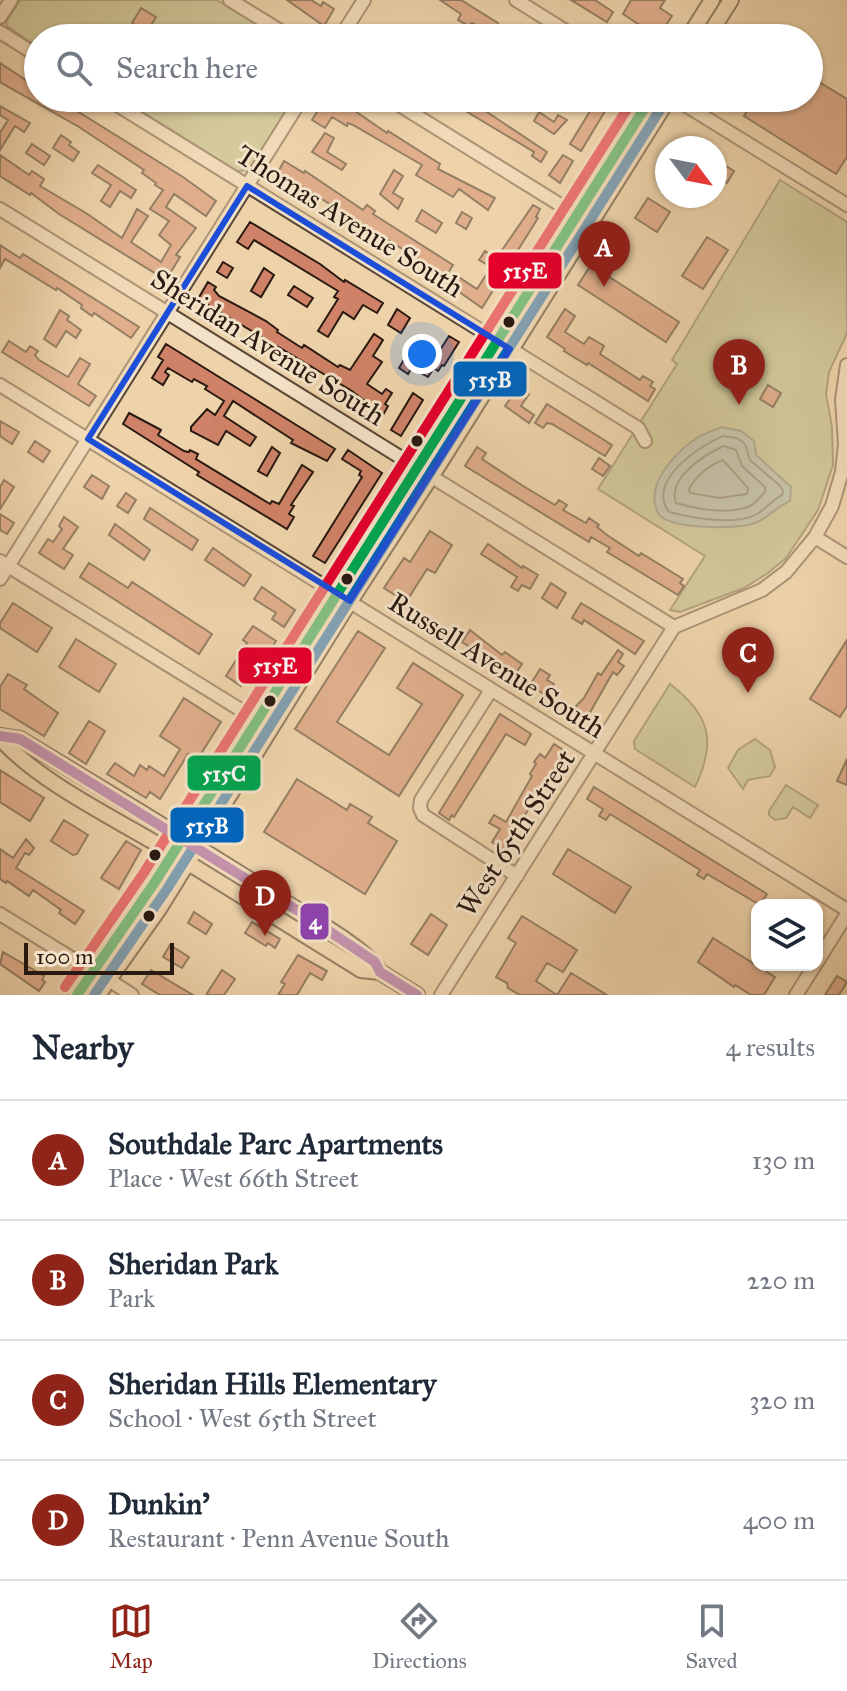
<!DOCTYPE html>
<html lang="en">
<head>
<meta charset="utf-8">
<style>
  :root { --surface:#fff; --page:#f6f6f7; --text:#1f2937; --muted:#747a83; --line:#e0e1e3; --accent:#8f2418 }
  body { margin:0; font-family:"IM FELL Great Primer",serif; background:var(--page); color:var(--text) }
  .controls { position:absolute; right:24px; bottom:24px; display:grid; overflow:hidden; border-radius:16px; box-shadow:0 2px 6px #0004 }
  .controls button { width:72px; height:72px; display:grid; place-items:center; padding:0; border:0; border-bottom:2px solid var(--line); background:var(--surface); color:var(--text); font:40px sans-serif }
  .compass { position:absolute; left:655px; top:136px; width:72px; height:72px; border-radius:50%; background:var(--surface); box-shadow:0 2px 6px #0004; rotate:122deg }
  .scale { position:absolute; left:24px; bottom:20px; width:150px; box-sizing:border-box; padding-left:8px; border:4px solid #291a11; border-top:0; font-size:22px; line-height:28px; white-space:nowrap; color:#291a11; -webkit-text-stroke:6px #f4e2c8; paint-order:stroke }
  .you { position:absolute; left:422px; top:354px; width:28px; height:28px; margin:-20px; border:6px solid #fff; border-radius:50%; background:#1a73e8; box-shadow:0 0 0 12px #1a73e833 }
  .badge { display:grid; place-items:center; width:52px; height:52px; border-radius:50%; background:var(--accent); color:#fff; font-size:26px; font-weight:700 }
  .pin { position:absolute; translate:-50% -66px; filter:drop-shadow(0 2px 4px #0008) }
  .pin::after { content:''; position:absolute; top:42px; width:28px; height:24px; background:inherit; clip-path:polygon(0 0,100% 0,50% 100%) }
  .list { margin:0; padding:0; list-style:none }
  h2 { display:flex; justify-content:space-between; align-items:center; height:104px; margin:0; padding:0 32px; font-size:34px }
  h2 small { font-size:26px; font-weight:400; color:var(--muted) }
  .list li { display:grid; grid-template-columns:52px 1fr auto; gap:24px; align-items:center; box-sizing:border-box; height:120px; padding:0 32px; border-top:2px solid var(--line) }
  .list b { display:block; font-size:30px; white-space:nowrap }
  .list p { margin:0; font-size:26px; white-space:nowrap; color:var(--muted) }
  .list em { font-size:26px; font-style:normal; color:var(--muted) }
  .icon { flex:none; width:44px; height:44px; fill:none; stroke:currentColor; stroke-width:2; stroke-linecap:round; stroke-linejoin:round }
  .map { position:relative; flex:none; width:847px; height:995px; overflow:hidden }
  .search { position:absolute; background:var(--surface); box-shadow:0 2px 6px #0004; left:24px; right:24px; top:24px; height:88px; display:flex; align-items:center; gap:20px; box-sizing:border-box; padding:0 28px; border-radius:44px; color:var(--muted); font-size:30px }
  .sheet { height:584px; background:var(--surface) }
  nav { display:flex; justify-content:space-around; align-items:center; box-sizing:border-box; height:112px; border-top:2px solid var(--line); background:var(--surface); font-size:22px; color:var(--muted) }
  nav a { display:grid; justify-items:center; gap:4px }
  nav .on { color:var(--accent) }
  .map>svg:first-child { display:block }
  .green { fill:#b3be8c; stroke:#6e6c4e; stroke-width:2 }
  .water { fill:#9cb6b2; stroke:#6e7872; stroke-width:2 }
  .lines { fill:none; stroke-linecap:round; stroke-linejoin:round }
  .shore { stroke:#626862; stroke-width:2 }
  .building { fill:#cf8267; stroke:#291a11; stroke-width:2 }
  .minor-casing { stroke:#5a4837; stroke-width:16 }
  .major-casing { stroke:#291a11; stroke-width:18 }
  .minor { stroke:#f4e2c8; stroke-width:12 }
  .major { stroke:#eed3aa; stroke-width:14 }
  .bus-1-casing { stroke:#f4e2c8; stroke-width:16 }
  .bus-2-casing { stroke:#f4e2c8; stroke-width:16 }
  .bus-3-casing { stroke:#f4e2c8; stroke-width:16 }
  .bus-4-casing { stroke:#f4e2c8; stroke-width:16 }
  .bus-1 { stroke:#00a651; stroke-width:10 }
  .bus-2 { stroke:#0065bd; stroke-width:10 }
  .bus-3 { stroke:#e4002b; stroke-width:10 }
  .bus-4 { stroke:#8e44ad; stroke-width:10 }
  .marked { fill:none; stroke:#1d4ed8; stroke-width:6; stroke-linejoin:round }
  .bus-dot { fill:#291a11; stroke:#f4e2c8; stroke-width:3 }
  .labels { text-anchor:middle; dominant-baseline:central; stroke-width:6; stroke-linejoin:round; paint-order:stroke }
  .street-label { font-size:28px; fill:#291a11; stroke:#f4e2c8 }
  .line-badge { stroke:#f4e2c8; stroke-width:3 }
  .badge-label { font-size:22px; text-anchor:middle; font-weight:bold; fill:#fff }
</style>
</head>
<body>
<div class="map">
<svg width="847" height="995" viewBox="0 0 847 995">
  <rect width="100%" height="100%" fill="#eed3aa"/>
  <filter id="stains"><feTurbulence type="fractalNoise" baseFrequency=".0025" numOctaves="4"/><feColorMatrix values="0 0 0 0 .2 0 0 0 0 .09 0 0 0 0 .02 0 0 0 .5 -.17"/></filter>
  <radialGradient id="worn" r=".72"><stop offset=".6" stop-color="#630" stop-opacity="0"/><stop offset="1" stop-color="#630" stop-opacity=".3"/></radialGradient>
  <!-- green -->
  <path class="green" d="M20 0H217L278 38H38V47L7 26 6 22Z
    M120 98H294L249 170 237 171Z
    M780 180 847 222V333L829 372 826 394 832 427 833 465 818 510 786 558 768 573 744 588 680 612 670 610 705 556 598 489 677 364 672 360Z
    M670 684C710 715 717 741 695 787L635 749 634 741Z
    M755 739 770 750 775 767 770 776 748 780 743 789 728 768 738 750Z
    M786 785 818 805 810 818 793 807 786 818 775 820 769 815V811Z"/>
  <!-- water -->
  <path class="water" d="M722 427 741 431 754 441 756 455 791 487 790 501C774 508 765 522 748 525 730 528 668 530 658 513 644 486 674 454 694 440 702 434 713 431 722 427Z"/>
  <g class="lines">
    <!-- shore -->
    <path class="shore" d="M723 436 737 438 745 444 750 460 779 485 783 490 782 495C772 500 766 509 757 514 736 526 692 518 669 512 646 481 699 446 723 436Z
      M724 446 736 450 742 466 765 487V492C760 497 756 503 750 506 729 515 697 509 676 503 667 478 704 455 724 446Z
      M723 460 748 488 747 494 719 498 690 493 689 489C696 476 709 465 723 460Z"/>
  </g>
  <!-- building -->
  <path class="building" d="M287 0H311L321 6 323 2 334 9 324 26Z
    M440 0H461L498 23 492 33 472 23 469 26 458 20 461 14Z
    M571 0H595L613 12 607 22Z
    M631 0H665L660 8 672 16 658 37 623 14Z
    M141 8 156 17 147 32 132 23Z
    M0 63 38 88V98H56L183 177 216 201 206 216 174 194 166 207 196 228 176 255 180 257 166 280 59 214 31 193 30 195 0 176V155L29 175 32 171 44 179 40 186 86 213 122 238 137 209 148 216 131 242 161 262 171 245 159 235 169 221 150 209 163 190 155 185 156 183 142 173 144 170 79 127 0 82Z
    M809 76 847 99V157L836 174 744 116 755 98H809Z
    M326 98H336L387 133 388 131 440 164 438 169 495 198 488 210 459 189 453 197 416 175 422 165 353 125 348 123 347 126 332 117 325 128 312 120Z
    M444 98H466L547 152 541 162 532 156 534 152Z
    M598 98H613L581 151 570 144Z
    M0 106 30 123 24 132 15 126 0 150V133L8 120 0 115Z
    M539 112 554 122 558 115 567 120 554 134 534 121Z
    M325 133 334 138 327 152 346 164 342 170 312 152Z
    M61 135 71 142 69 145 79 152 73 161 53 148Z
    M32 144 50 156 44 165 26 153Z
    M563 155 573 161 560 183 549 175Z
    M715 159 734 171 727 183 715 175Z
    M284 161 304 173 305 171 363 210 367 205 375 211 373 214 453 265 446 276 278 172Z
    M98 165 136 190 131 198 120 191 110 207 101 201 111 185 92 173Z
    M394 170 403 176 393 193 403 199 398 209 380 194Z
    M648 198 670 212 657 232 635 218Z
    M533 205 540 209 536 217 538 218 482 308 451 286 457 276 477 289 491 267 479 260 485 251 496 259Z
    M422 210 442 223 436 233 416 221Z
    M462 212 472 218 466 229 456 223Z
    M250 222 320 264 344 282 345 280 383 303 377 313 363 305 354 319 343 312 328 337 318 331 338 299 334 297 338 291 254 240 248 249 237 242Z
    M707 237 728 250 703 289 682 276Z
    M0 245 20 258 23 254 139 327 131 338 94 313 92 316 81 308 82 305 57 288 56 290 5 259 0 268Z
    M223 262 233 268 227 278 217 272Z
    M591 265 679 322 666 342 578 285Z
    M264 268 274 275 261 297 251 291Z
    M208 282 216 287 214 290 219 296 266 321 278 330 277 332 302 348 304 345 338 367 340 365 350 370 374 334 383 340 373 356 382 362 367 384 382 394 386 389 392 393 385 404 388 406 383 415 352 391 198 299Z
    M294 286 313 298 307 307 288 295Z
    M397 309 410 318 401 333 388 325Z
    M565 309 575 316 565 332 584 344 589 337 604 346 600 354 640 380 643 376 653 382 650 386 655 389 648 401 588 363 587 365 564 351 565 349 547 337Z
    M60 310 69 316 67 320 81 330 76 338 66 331 56 347 44 339Z
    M449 336 459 342 444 366 442 365 438 371 434 368 428 377 419 372 434 350 438 353Z
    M9 341 26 352 30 346 38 351 35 355 39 360 68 377 80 358 90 364 78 384 96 396 89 406 2 352Z
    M166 344 335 449 327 461 291 443 293 440 233 401 224 416 256 437 250 446 226 431 218 445 191 431V427L207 409 215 415 224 401 205 389 207 386 194 379 192 382 168 368 165 372 169 375 163 385 152 378 163 360 158 357Z
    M405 358 414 364 408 374 399 368Z
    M768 385 781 393 773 407 760 399Z
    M518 387 529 394 521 406 534 415 529 423 505 406Z
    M413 393 423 400 401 436 391 430Z
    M547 404 612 445 605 456 552 424 547 423 543 428 535 423Z
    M129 413 161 430 158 435 184 451 189 452 190 450 198 454 196 459 270 504 272 501 279 504 302 465 313 472 291 505 294 506 289 514 294 517 287 529 197 475 199 472 123 424Z
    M0 421 19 432 12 444 0 436Z
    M35 441 50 451 43 462 28 452Z
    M272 447 280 453 267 476 258 471Z
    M477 447 486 453 482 459 523 486 555 505 559 500 567 505 563 510 586 523 589 518 599 525 597 527 607 535 639 556 641 553 683 579 680 583 684 586 678 595 607 552 610 548 591 537 589 542 465 466Z
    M348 450 382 473 325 563 313 556 362 477 359 475 361 471 342 459Z
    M599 458 610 466 603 476 592 469Z
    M92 475 109 486 102 499 84 487Z
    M4 480 14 487 0 509V487Z
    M126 493 136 500 128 513 117 506Z
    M150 508 198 540 192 550 144 519Z
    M0 514 14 523 7 534 0 530Z
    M64 517 78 527 63 549 73 555 64 569 39 553 48 539 53 542 62 529 59 526Z
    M115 524 150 550 144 560 109 535Z
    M430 531 452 545 435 573 427 569 406 602 384 588 404 558 410 562Z
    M488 544 522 568 523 566 538 575 530 589 522 585 518 591 511 587 517 577 481 554Z
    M213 548 251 575 244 586 205 560Z
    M89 563 128 588 132 582 212 634 199 654 80 577Z
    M551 583 566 593 557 608 542 598Z
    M262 587 295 610 284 627 272 619 276 613 254 599Z
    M13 603 52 628 37 652 0 628V623Z
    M581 603 644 641 635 654 584 620 582 624 572 618Z
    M253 626 276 641 249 682 245 680 241 686 226 676 247 643 243 640Z
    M470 630 502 655 505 652 522 664 514 676 462 642Z
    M358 631 385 648 337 722 389 755 422 704 397 688 413 663 463 695 399 796 295 729Z
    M76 639 116 664 99 692 59 667Z
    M847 640V706L840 717 810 699Z
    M618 650 623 654 618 662 624 666 617 675 613 672 584 723 569 713 584 698 598 673 601 675Z
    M540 669 550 675 547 680 554 684 547 696 530 685Z
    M8 674 27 685 24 689 58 713 44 736 0 709V687Z
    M184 698 221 722 197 760 188 754 160 799 150 792 146 798 107 774 115 763 134 776 140 765 147 770 149 766 164 776 180 749 160 736Z
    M500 714 531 734 525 745 506 734 454 817 452 815 449 820 439 813Z
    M89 721 105 731 86 764 69 753Z
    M554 744 565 751 503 850 492 842 500 829 489 823 494 815 506 822 532 776 530 774 536 764 534 762 540 754 545 758Z
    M847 759V785L837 781Z
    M0 770 44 798 30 821 0 802Z
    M297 779 347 810 350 804 372 817 368 823 397 841 365 894 264 832Z
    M594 787 767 894 760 905 707 874 704 879 697 875 700 870 610 814 606 820 599 816 603 809 587 799Z
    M64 820 88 835 77 854 73 855 51 841Z
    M26 839 34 848 29 855 25 853 16 868 84 911 75 924 59 913 61 910 33 890 29 896 7 881 6 883 0 879V849L13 858Z
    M126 841 141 850 119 889 101 878Z
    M568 849 631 887 615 913 553 874Z
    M194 912 212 924 206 934 188 923Z
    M431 914 447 925 428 955 411 944Z
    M522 916 577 950 563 972 547 963 536 981 557 995 571 973 607 995H520L508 988 507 983 496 977 516 943 508 938Z
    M252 922 280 939 275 948 268 943 266 946 245 933Z
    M713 938 775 977 764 995H751L735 985 734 987 698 962Z
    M170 945 189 957 182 968 163 957Z
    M3 952 44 976 42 980 45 982 39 991 0 964Z
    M298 955 327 971 322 980 310 973 297 995H278L285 984 281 982Z
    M151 970 193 995H160L142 984Z
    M222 970 235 979 224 995H206Z
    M837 976 847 982 839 995H825Z"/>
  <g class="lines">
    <defs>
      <path id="minor" d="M230 0 292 38
        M516 0 577 38
        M0 17 11 0
        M0 32 38 56
        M340 38 364 0
        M106 98 638 428 645 441
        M388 98 583 219
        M674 98 847 205
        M0 209 674 627
        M0 385 847 910
        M815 537 847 557
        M0 561 262 723
        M0 579 302 98
        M491 690 421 800 420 808 423 815 517 876
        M0 914 94 972
        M817 962 847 914
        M109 980 132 995
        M441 995 674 627 762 590 786 572 815 537 832 506 842 472 845 444 842 400 847 365
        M796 995 815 965"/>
      <path id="major" d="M688 38 712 0
        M707 38 731 0
        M0 736 20 739C108 792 195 845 282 900 305 915 368 949 380 972
        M0 738C36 779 104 813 152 841 222 883 291 927 361 970L380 972 417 995
        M77 995 155 882 651 98
        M98 995 159 909 350 601 440 463 669 98"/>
    </defs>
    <!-- minor casing -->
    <use href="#minor" class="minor-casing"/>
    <!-- major casing -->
    <use href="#major" class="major-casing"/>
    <!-- minor -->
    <use href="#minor" class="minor"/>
    <!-- major -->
    <use href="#major" class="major"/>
    <defs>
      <path id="bus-1" d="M77 995 155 882 651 98"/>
      <path id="bus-2" d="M94 995 167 889 663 105"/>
      <path id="bus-3" d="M65 987 143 874 634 98"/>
      <path id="bus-4" d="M0 736 20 739 308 917 375 962 380 972 417 995"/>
    </defs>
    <!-- bus-1 casing -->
    <use href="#bus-1" class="bus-1-casing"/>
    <!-- bus-2 casing -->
    <use href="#bus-2" class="bus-2-casing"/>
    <!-- bus-3 casing -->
    <use href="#bus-3" class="bus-3-casing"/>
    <!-- bus-4 casing -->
    <use href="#bus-4" class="bus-4-casing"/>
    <!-- bus-1 -->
    <use href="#bus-1" class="bus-1"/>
    <!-- bus-2 -->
    <use href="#bus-2" class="bus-2"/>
    <!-- bus-3 -->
    <use href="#bus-3" class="bus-3"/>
    <!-- bus-4 -->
    <use href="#bus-4" class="bus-4"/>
  </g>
  <!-- marked area -->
  <path d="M0 0H847V995H0ZM247 186 510 349 350 601 88 439Z" fill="#eed3aa" fill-opacity=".55" fill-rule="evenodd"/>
  <path class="marked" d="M247 186 510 349 350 601 88 439Z"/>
  <!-- markers -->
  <g class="bus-dot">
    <circle cx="509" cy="322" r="7"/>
    <circle cx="417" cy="441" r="7"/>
    <circle cx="347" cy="579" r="7"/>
    <circle cx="270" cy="701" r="7"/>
    <circle cx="155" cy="855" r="7"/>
    <circle cx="149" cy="916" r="7"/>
  </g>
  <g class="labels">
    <!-- street labels -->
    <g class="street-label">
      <text transform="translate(350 221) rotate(32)">Thomas Avenue South</text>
      <text transform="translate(268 347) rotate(32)">Sheridan Avenue South</text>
      <text transform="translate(497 665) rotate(32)">Russell Avenue South</text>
      <text transform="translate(516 833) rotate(-57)">West 65th Street</text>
    </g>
  </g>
  <g class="line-badge">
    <rect x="487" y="251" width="76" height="39" rx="8" fill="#e4002b"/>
    <rect x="452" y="360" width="76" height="38" rx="8" fill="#0065bd"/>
    <rect x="237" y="646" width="76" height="39" rx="8" fill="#e4002b"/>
    <rect x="186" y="754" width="76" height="38" rx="8" fill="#00a651"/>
    <rect x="169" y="806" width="76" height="38" rx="8" fill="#0065bd"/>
    <rect x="299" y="902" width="31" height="39" rx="8" fill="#8e44ad"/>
  </g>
  <g class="badge-label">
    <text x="525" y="278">515E</text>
    <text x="490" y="387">515B</text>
    <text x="275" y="673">515E</text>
    <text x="224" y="781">515C</text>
    <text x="207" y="833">515B</text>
    <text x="315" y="929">4</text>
  </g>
  <rect width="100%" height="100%" filter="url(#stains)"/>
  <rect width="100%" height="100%" fill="url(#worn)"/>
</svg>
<div class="controls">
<button><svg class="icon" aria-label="layers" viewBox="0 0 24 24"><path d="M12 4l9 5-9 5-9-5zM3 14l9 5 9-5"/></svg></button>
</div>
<svg class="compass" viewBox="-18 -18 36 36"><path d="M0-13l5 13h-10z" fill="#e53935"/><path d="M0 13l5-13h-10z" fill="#747a83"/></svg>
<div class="scale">100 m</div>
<div class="you"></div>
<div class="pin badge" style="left:604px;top:287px">A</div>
<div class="pin badge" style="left:739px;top:405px">B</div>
<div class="pin badge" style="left:748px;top:693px">C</div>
<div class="pin badge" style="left:265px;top:936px">D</div>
<div class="search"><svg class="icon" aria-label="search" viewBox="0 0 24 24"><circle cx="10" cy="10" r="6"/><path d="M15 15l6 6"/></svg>Search here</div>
</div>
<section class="sheet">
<h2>Nearby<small>4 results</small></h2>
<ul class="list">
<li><span class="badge">A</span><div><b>Southdale Parc Apartments</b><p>Place · West 66th Street</p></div><em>130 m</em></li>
<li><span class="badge">B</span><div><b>Sheridan Park</b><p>Park</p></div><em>220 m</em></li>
<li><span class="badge">C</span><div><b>Sheridan Hills Elementary</b><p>School · West 65th Street</p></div><em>320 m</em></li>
<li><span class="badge">D</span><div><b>Dunkin'</b><p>Restaurant · Penn Avenue South</p></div><em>400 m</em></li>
</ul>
</section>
<nav>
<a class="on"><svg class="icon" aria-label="map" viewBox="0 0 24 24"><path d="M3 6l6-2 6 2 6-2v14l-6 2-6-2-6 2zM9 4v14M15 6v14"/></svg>Map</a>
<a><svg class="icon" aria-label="directions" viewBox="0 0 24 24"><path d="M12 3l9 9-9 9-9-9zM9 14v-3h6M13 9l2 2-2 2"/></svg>Directions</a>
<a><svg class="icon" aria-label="saved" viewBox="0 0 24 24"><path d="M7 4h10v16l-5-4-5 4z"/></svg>Saved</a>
</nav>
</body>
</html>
